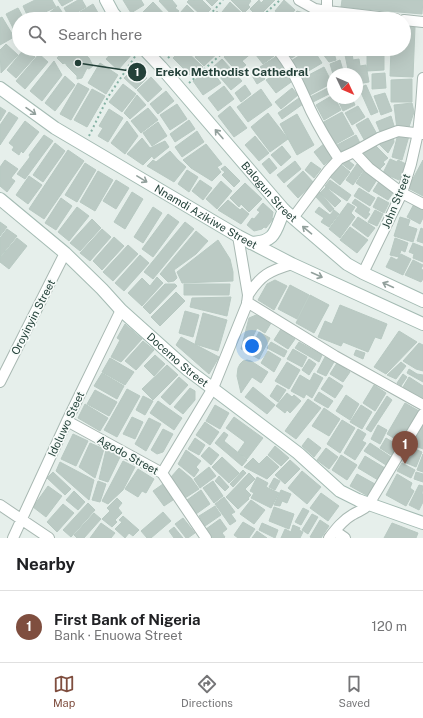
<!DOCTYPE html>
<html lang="en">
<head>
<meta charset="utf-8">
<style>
  :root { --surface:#fff; --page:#f2f2f2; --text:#202124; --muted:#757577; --line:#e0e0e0; --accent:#7f4e3f }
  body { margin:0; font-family:"Public Sans",sans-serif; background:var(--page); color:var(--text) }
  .compass { position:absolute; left:327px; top:68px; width:36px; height:36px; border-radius:50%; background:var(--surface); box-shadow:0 4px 16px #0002; rotate:134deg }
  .you { position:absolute; left:252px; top:346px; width:14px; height:14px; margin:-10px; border:3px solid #fff; border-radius:50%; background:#1a73e8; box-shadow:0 0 0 6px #1a73e833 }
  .badge { display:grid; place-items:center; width:26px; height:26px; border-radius:50%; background:var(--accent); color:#fff; font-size:13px; font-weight:700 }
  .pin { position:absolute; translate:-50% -33px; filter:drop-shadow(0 1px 2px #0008) }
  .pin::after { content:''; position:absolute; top:21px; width:14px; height:12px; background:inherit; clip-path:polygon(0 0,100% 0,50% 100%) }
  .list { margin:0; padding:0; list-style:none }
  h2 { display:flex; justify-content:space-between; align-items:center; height:52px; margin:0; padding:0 16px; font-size:17px }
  h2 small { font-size:13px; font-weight:400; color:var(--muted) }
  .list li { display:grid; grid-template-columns:26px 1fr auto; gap:12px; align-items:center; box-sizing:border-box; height:72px; padding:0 16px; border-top:1px solid var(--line) }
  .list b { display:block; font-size:15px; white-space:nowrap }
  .list p { margin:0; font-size:13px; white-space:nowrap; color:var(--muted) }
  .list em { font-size:13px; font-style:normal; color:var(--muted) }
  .icon { flex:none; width:22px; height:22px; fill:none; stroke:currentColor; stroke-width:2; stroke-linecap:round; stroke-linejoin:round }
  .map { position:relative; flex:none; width:423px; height:538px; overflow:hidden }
  .search { position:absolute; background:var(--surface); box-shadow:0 4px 16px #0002; left:12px; right:12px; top:12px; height:44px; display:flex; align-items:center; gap:10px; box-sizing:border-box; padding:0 14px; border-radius:22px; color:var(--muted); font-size:15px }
  .sheet { height:124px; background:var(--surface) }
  nav { display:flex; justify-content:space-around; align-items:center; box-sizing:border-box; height:56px; border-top:1px solid var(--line); background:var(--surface); font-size:11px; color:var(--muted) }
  nav a { display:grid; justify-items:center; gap:2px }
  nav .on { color:var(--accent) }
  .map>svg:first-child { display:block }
  .building { fill:#bbcac4; stroke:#b8c9c2 }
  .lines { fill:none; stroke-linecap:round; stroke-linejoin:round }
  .street-casing { stroke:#a8b8b2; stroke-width:12 }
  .secondary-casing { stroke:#a4bbb3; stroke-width:14 }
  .path { stroke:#86b3a5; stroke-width:2; stroke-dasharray:2 3; stroke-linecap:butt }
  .street { stroke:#fff; stroke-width:10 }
  .secondary { stroke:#fff; stroke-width:12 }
  .oneway { stroke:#92a09c }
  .labels { text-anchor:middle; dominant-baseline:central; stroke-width:3.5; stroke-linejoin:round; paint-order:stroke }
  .street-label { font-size:11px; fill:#24423a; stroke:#f7fbf9 }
  .leader { fill:none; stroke:#24423a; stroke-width:1.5 }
  .callout-dot { fill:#24423a; stroke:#f7fbf9; stroke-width:1.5 }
  .mark-label { font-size:12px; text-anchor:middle; font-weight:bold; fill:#fff }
  .callout-label { font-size:12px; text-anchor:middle; font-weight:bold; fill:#24423a; stroke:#f7fbf9; stroke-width:3.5; stroke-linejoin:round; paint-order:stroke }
</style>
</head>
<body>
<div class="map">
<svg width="423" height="538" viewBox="0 0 423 538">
  <rect width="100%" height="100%" fill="#e6efeb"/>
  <!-- building -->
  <path class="building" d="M35 0H52L56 7 39 15 40 17 37 19H29L23 6Z
    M58 0H73L62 6Z
    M78 0H82L86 7 69 17 64 8Z
    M123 0H141L144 5 131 13Z
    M160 0H172L177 6 175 8 179 11 173 16 159 1Z
    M189 0H193L194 1 195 0H202L211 9 203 17 187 2Z
    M206 0H218L212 6Z
    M231 0H250L251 1 248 5 250 7 244 13Z
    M259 0 261 3 264 0H275L258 17 250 9Z
    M284 0 295 10 287 19H285L275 11Z
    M342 0H423L422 14 341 7Z
    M153 2 169 19H139L137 18Z
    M230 2 248 19H229L222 12Z
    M93 4 101 18 71 19 70 18Z
    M187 5 201 19H186L180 13Z
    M58 6 66 18V19H53L49 13Z
    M18 8 24 19H19V40L6 14Z
    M217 11 225 19H210Z
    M297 11 307 14 302 19H290Z
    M273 13 279 19H267Z
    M2 17 14 37 0 45V18Z
    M404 26 415 27 413 77 390 76 391 49H404Z
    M6 44 18 55 1 73 0 50Z
    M24 49H26L35 57 16 78 7 70Z
    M65 49H79L89 58 93 66 89 69 87 68 82 78 77 79V76L67 66 66 64 64 63 63 64 57 58Z
    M115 49H129L133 53 118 70 106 59Z
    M182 49H184L203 67 192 77 173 58Z
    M188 49H200L194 55Z
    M204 49H222L204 66 195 57Z
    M233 49H250L253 52 242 61 246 65 237 72 224 57Z
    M264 49H269L274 56 263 64 256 55Z
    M283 49H305L292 58Z
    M310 49H313L322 63 300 76 291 61Z
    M319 49H333L336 60 329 62Z
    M335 49H341V54L337 55Z
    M367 49H384V70L367 71Z
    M352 53 353 60 359 59 360 66 366 65 369 82 357 84V74H349L345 55Z
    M39 54 48 62 25 89 16 81Z
    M277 56 283 67 266 77 260 67Z
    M222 59 242 81 231 90 212 68Z
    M340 60 344 74H333L330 64Z
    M54 61 62 75 42 101 30 91Z
    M100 63 118 75 106 94 88 83Z
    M135 67 147 78 136 89 124 78Z
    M285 67 294 80 276 93 266 80Z
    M324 67 332 83 310 95 301 79Z
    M211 69 221 83 203 95 193 81Z
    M258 69 265 79 257 84 251 74Z
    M385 73 386 88 372 89V74Z
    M65 76 75 85 55 111 45 103Z
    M151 77 162 89 148 102 137 90Z
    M412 79V102H391V80Z
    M78 83 89 89 71 120 60 114Z
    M123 84 136 94 122 112 109 102Z
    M245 85 251 94 241 102 235 93Z
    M366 85 378 112 371 115 359 88Z
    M224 86 234 99 218 111 208 98Z
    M332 86 333 92 313 102 310 97Z
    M292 88 298 95 281 109 275 102Z
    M92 89 105 96 87 127 74 120Z
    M261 89 272 105 248 122 237 107Z
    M166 91 174 101 158 114 150 104Z
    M385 93 392 111 381 115 374 96Z
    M137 95 146 105 130 119 124 113Z
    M333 95V98H335L341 110 324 120 316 105Z
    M299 98 303 104 282 119 278 113Z
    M337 98H352L355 105 343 111Z
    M412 103 414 112 409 127 397 129 394 105Z
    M177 104 187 119 170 130 160 115Z
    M230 106 247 128 234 137 218 116Z
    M358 106 365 117 352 125 345 113Z
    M0 107 6 111 0 121Z
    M148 108 158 120 141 133 131 121Z
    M109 109 123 118 108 142 98 136 103 128 99 126Z
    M9 112 18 118 0 145V125Z
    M342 112 354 134 334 145 322 123Z
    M268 113 288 139 270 152 251 127Z
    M297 114 314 145 297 155 280 124Z
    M391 116 395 129 381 134 376 122Z
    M368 118 378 136 366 143 356 125Z
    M189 120 195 129 175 142 170 134Z
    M25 121 39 132 23 153 21 151 19 155 12 150 14 147 9 143Z
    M127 121 138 136 125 154 111 143Z
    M158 122 167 136 152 146 143 133Z
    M197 131 204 142 182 157 175 147Z
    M398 134 409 136 402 160 392 157Z
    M44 135 53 141 25 179 17 174 30 157 29 155Z
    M356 135 361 145 340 156 335 146Z
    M393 135 394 142 388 153 377 142Z
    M255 136 269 153 259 161 245 145Z
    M142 138 150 148 165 141 169 147 154 159 152 156 143 165 127 154Z
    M55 143 65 151 43 182 33 175Z
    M325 143 335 156 324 165 314 152Z
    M206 144 222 164 217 167 221 172 212 181 191 168 183 160Z
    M375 145 388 158 383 162 385 164 377 172 360 155 365 150 366 152 370 148 371 150Z
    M282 146 291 157 281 166 271 155Z
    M68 150 84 161 44 219 29 209Z
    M170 151 178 160 186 167 174 182 147 166 153 160 156 162Z
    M269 158 277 168 270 174 262 164Z
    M345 158 354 165 350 170 341 163Z
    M390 159 397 162 398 160 406 164 399 180 383 173Z
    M5 160 18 169 11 178 15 181 7 192 0 186V167Z
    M423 160V196L408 188Z
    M295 161 301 169 284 183 277 175Z
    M311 162 321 169 314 178 305 170Z
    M85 163 96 170 77 202 65 195Z
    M339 163 350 172 340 185 329 176Z
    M357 164 364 169 353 185 346 180Z
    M225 166 240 181 234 187 222 175 225 172 221 169Z
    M365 169 378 178 369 192 356 183Z
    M187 170 198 177 189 192 178 184Z
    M98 171 113 180 95 211 80 202Z
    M303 171 314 183 298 198 287 186Z
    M29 176 42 185 28 204 16 195Z
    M116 180 129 188 116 209 103 201Z
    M200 180 212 188 203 200 192 191Z
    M330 180 351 195 347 201 325 186Z
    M380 180 395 190 388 200 373 191Z
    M221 181 232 191 217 209 206 199Z
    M245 183 262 199 249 212 241 204 239 207 230 198Z
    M326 187 341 201 335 207 320 193Z
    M359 188 375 198 370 206 354 196Z
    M132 192 143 199 125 229 114 222Z
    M319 192 334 209 330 212 315 196Z
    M378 197 389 203 384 213 373 207Z
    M61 198 72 206 56 230 45 223Z
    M355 199 370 209 368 213 370 214 366 219 355 211 358 207 352 203Z
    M228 200 240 210 242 208 249 214 241 224 218 210Z
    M263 203 273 212 272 218 273 219 266 228 264 227 262 229 254 231 247 225 252 218 254 219 260 212 257 210Z
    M348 203 355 207 351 213 355 217 340 238 329 229Z
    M414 204 423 209V218L420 224 407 217Z
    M77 207 89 216 69 241 58 232Z
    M153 207 162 213 143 243 134 237Z
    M319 207 330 215 334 210 339 214 329 227 321 222 324 218 315 212Z
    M375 210 383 214 377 226 368 222Z
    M168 214 179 222 153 257 142 249Z
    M358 217 375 228 368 237 352 225Z
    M400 217 410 220 408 226 417 229 413 242 394 236Z
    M92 219 101 228 80 251 70 243Z
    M0 222 7 227 0 236Z
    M185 222 194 229 153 279 144 272Z
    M350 227 368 240 357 253 340 240Z
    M421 228 423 229V243L417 241Z
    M7 229 17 236 0 257V238Z
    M102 229 111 237 90 261 80 253Z
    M196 231 208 241 196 254 174 270 177 278 174 281 168 282 160 274Z
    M114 237 124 246 102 270 93 261Z
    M17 238 27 246 9 269 0 262V258Z
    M395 238 408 243 405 252 401 250 399 257 390 255Z
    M218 240 230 259 233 272V281L182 283 177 272Z
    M413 243 423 247V262L413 258 414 254 409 252Z
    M128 245 138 254 113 281 103 272Z
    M401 254 411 259 403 275 386 267 391 257 397 260Z
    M140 255 149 263 124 291 115 283Z
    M413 260 423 265 421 269 423 270V279L421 282 405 275Z
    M157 277 163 283 142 306 128 293 142 278 150 286Z
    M275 280 287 286 274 310 258 300 267 284Z
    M165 284H175L177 286 150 314 143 307Z
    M184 284H230L229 295H184Z
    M290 285 309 295 297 319 278 309Z
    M176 292 185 301 160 326 151 317Z
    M310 295 329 305 314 333 296 323Z
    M231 297 227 316 190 307 192 298Z
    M340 305 387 324 381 339 375 337 368 352 343 342 341 346 318 337 325 321 332 324Z
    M185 311 199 315 193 337 179 333Z
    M203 313 227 320 218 351 195 344Z
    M256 315 271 323 265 333 257 328 246 351 241 349 249 318Z
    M125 324 142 339 121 362 111 357 120 340 117 338Z
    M281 329 295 339 288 349 274 340Z
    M399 331 417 342 386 374 374 367Z
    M259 332 270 338 259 359 248 353Z
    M181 337 219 357 209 374 176 345Z
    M143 341 154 350 136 370 125 361Z
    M271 342 287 351 284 357 267 348Z
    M299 342 322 355 319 362 295 348Z
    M419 343 423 345V371L416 369 403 361Z
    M293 349 307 357 302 367 287 359Z
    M356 350 365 353 363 359 354 355Z
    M268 351 281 359 274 372 261 363Z
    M155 355 165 364 154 376 144 366Z
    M325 357 334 362 326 376 317 372Z
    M110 358 134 372 125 385 102 372Z
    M309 359 316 364 309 375 302 370Z
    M247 360 251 361 268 372 261 383 252 377 241 393 237 376 238 368 240 364 243 361Z
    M287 362 300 370 289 389 275 381Z
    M401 362 406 366 396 379 387 375Z
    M337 363 350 372 343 382 330 374Z
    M167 365 178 375 153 400 142 389Z
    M409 369 417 374 423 375V382L407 373Z
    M102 373 124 386 117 399 94 386Z
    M314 373 323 378 312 398 306 394 304 398 291 391 300 375 310 381Z
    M403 374 407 377 401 386 397 383Z
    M179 377 188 385 170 405 161 397Z
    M329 377 343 386 335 398 321 389Z
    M409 377 423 386V399L403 387Z
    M277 385 286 390 278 402 270 396Z
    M374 385 386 393 375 411 363 403Z
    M253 387 275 405 267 414 245 397Z
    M190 388 195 391V400L183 414 174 407Z
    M127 389 140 396 117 437 104 430Z
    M95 390 117 402 109 416 87 404Z
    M319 392 333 401 328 408 314 400Z
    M287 393 292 397 294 395 301 401 290 413 287 410 285 413 276 406Z
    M346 395 359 404 350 420 336 411Z
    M143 396 153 401 145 415 136 410Z
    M387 396 392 400 371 432 366 429Z
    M308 399 321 408 296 439 285 431Z
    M158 401 182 418 174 430 150 413Z
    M405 403 419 411 402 443 387 434Z
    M85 404 108 418 100 431 78 418Z
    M215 405 229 413 220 429 206 421Z
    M361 405 372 412 362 429 350 422Z
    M324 408 340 419 329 436 312 426Z
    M132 417 143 422 135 439 123 434Z
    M234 417 263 438 247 459 238 452 245 442 226 428Z
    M149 418 161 424 146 451 135 444Z
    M342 420 355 428 340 453 327 444Z
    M205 422 219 432 210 445 196 435Z
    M423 424V449L410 444Z
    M378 425 387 430 380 444 371 439Z
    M163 429 173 434 163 452 157 454 151 450Z
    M358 429 366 434 362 441 366 443 355 460 344 453Z
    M224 432 228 435 224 441 247 460 242 466 215 443Z
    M73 434 88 441 76 466 61 459Z
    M195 438 205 445 199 455 188 449Z
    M308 438 321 448 314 457 302 446Z
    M386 438 401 447 394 457 380 448Z
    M90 443 104 449 95 478 79 467Z
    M370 443 391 457 386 465 364 451Z
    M275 446 289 458 281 466 268 455Z
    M209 447 219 455 211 465 201 456Z
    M410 447 422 452 416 467 404 462Z
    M326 448 338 457 329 469 317 460Z
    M106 450 120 457 108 482 99 479Z
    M186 450 201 461 196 467 199 470 194 477 178 464Z
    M423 454V472L417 470Z
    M341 455 357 465 347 480 332 470Z
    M267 456 279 467 267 479 244 467 253 458 259 464Z
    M365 456 385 468 378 480 358 468Z
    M222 457 239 473 229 483 212 467Z
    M290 460 300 469 285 484 275 475Z
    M123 461 135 467 123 490 108 504 102 501Z
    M60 462 94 480 89 500 56 471Z
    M402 463 415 470 411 478 397 471Z
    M209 467 216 476 200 488 194 479Z
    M179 468 191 478 199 489 185 498 171 477Z
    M138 469 154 479 146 493 142 491 138 497 125 489Z
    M243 470 246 473 233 487 230 484Z
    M302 471 321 487 307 504 288 488Z
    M53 472 71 489 65 495 47 478Z
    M416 472 423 474V482L414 479Z
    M249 473 255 479 245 489 251 495 248 498 249 499 238 509 226 497Z
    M357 474 375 484 368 496 350 486Z
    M397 474 412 483 410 488 414 491 406 506 386 495Z
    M219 476 229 487 225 491 215 481Z
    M257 477 268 483 266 487 279 493 271 508 251 498 254 493 250 491Z
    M274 478 280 481 275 490 269 487Z
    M98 481 106 484 100 502 92 500Z
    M213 481 223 496 214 503 203 488Z
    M163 484 173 500 164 506 153 491Z
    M419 485 423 486 422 494H423V502L419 510 409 505Z
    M48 486 62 496 46 517 33 507Z
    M201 490 210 504 196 514 187 500Z
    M281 490 291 494 287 503 282 501 280 506 274 505Z
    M74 491 85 502 78 510 66 500Z
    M321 493 339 506 328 521 310 508Z
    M224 497 235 512 231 514 236 521 230 525 215 504Z
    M117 498 122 503 118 508 122 513 115 520 117 522 112 527 102 519 110 511 107 508Z
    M251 500 265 510 254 524 240 514Z
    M88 503 95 510 71 537 63 530Z
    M63 504 74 513 57 532 47 522Z
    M215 506 221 515 205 526 199 516Z
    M274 507 294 514 289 529 269 521Z
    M303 508 309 511 301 525 295 522Z
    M163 512 171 521 151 538H147L141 531Z
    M94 513 101 519 84 538H77L74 535Z
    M312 514 318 517 308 534 302 530Z
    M123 516 139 530 133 536 129 533 125 538 115 529 122 522 119 520Z
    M183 518 195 533 188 538H186L175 524Z
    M220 519 227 529 222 533 225 537 224 538H213L206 529Z
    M320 520 329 526 321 538H312L310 537Z
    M243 522 255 529 249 538H238L234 535Z
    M101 523 115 533 111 538H90Z
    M262 523 278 530 275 538 259 530Z
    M392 523 418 533 416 538H384Z
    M293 525 300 528 299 530 303 532 300 538H281L285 529 291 532Z
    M174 527 183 538H174L169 531Z
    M257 531 267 538H252Z"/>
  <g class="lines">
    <defs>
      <path id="street" d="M299 0 315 9 327 11 396 19
        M327 11V0
        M404 20 423 22
        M277 49C293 68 301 89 311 111 319 127 329 144 339 159
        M354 152 369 168 402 193 423 204
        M293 218 328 171 339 159 354 152 379 138 398 131 423 134
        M363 273 402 193 411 164 418 133 421 106 423 78
        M248 295C261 275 269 271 292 264
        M247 302 335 356 423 405
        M0 382 65 253
        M67 421 162 473 206 538
        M162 473 213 388 247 304 248 295 238 236
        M0 505 49 538
        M335 531 345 538
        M13 538 67 421 121 310
        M329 538C336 529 343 520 352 515 360 510 363 511 369 504L423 414"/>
      <g id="secondary">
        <path d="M106 0 113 13 118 19"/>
        <path id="s1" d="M144 49 161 67 284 210 347 264 363 273 423 301"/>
        <path id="s2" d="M0 88 55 128 238 236 292 264 423 324"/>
        <path id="s3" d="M0 199 65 253 102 289 121 310 188 370 298 453 340 491 358 500 369 504 423 523"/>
        <path d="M251 243C277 242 275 230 284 210"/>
      </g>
    </defs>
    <!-- street casing -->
    <use href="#street" class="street-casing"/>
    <!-- secondary casing -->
    <use href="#secondary" class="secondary-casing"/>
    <!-- path -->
    <path class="path" d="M206 19 223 0
      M259 19 280 0
      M168 58 177 49
      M189 83 227 49
      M89 136 108 97 136 55"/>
    <!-- street -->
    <use href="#street" class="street"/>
    <!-- secondary -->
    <use href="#secondary" class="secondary"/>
  </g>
  <!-- one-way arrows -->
  <defs><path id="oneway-shaft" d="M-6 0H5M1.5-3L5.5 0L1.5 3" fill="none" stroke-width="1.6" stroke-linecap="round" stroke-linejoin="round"/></defs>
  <g class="oneway">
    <use href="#oneway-shaft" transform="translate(31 111) rotate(35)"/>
    <use href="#oneway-shaft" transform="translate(219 134) rotate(-131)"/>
    <use href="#oneway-shaft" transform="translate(142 179) rotate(31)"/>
    <use href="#oneway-shaft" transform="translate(307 230) rotate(-140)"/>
    <use href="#oneway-shaft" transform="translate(317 275) rotate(24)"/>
    <use href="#oneway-shaft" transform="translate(388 285) rotate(-155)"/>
  </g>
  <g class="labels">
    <!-- street labels -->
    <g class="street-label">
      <text stroke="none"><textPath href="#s1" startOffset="190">Balogun Street</textPath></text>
      <text transform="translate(396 201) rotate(-68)">John Street</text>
      <text stroke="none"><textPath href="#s2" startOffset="243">Nnamdi Azikiwe Street</textPath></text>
      <text transform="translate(33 317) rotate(-63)">Oroyinyin Street</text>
      <text stroke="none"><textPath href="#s3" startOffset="240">Docemo Street</textPath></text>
      <text transform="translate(66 424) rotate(-65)">Idoluwo Steet</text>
      <text transform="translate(128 455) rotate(29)">Agodo Street</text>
    </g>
  </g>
  <!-- callouts -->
  <path class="leader" d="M78 63L137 72"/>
  <g class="callout-dot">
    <circle cx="78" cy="63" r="4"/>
    <circle cx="137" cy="72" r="10"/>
  </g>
  <g class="mark-label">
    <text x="137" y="76">1</text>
  </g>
  <g class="callout-label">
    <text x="232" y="76">Ereko Methodist Cathedral</text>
  </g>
</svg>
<svg class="compass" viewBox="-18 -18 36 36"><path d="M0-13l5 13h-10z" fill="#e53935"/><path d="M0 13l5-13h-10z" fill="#757577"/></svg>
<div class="you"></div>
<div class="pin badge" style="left:405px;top:464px">1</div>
<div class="search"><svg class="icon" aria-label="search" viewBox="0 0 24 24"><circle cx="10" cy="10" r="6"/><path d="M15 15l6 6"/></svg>Search here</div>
</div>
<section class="sheet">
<h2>Nearby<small></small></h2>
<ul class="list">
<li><span class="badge">1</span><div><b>First Bank of Nigeria</b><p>Bank · Enuowa Street</p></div><em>120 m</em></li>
</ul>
</section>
<nav>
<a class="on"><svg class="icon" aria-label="map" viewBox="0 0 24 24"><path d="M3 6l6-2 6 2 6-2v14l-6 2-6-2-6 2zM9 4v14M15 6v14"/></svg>Map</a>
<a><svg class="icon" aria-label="directions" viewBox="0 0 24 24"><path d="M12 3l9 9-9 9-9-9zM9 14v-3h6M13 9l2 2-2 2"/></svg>Directions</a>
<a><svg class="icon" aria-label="saved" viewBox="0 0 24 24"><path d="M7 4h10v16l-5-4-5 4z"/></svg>Saved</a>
</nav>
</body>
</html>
